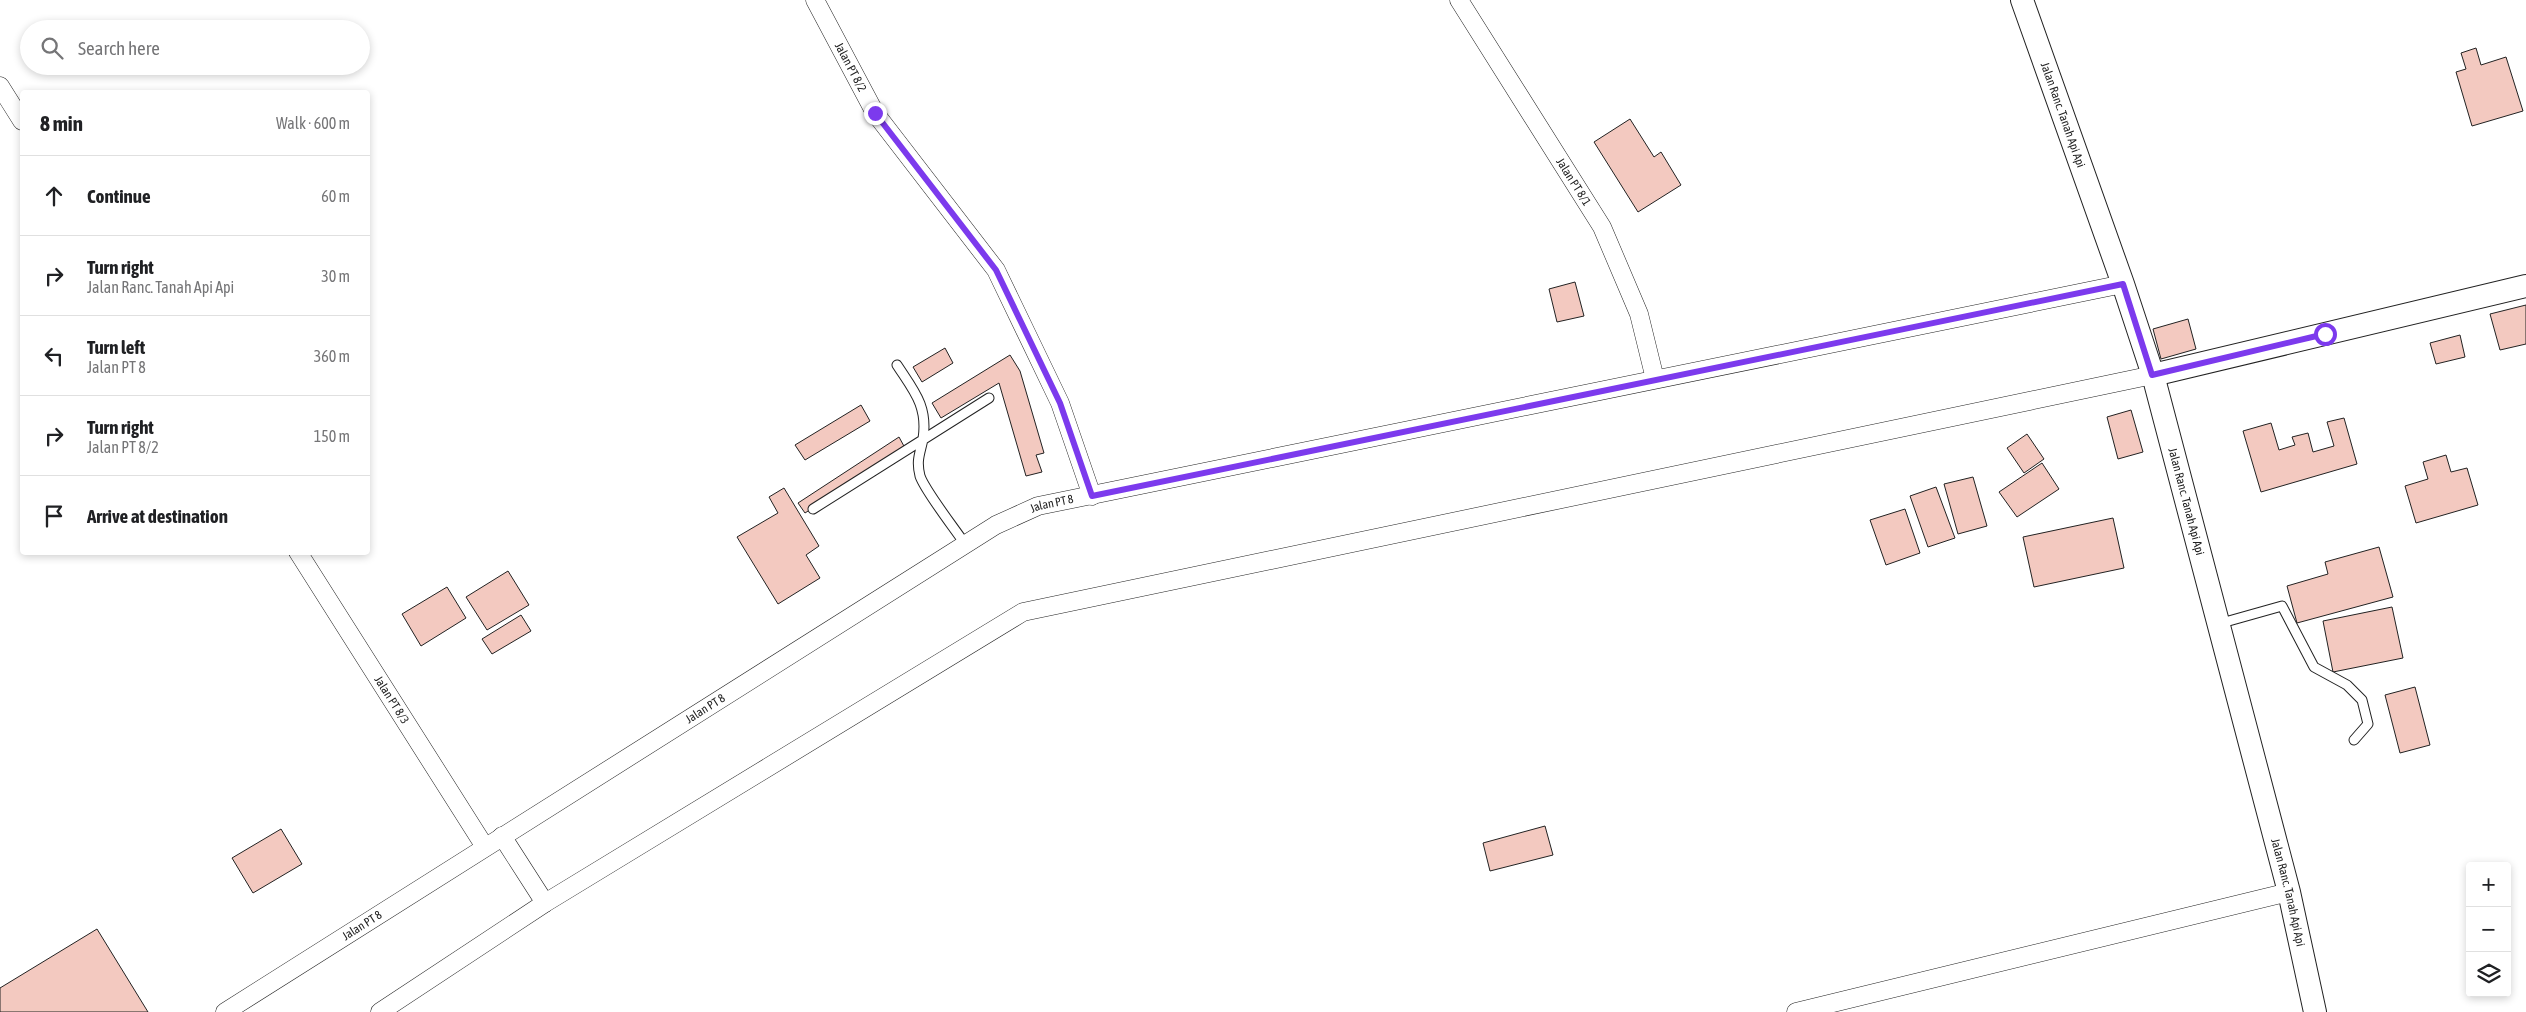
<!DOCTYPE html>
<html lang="en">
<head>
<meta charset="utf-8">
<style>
  :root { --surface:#fff; --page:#f2f2f2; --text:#202124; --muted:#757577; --line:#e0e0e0 }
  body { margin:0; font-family:"Asap Condensed",sans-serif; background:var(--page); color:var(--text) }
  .controls { position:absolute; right:15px; bottom:15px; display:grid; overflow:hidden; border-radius:5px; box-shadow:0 2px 8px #0003 }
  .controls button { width:45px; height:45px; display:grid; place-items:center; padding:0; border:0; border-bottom:1px solid var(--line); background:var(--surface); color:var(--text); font:25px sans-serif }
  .stop { position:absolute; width:15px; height:15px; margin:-11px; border:4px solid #7c3aed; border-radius:50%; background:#fff }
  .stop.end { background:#7c3aed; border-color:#fff; box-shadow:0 1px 5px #0008 }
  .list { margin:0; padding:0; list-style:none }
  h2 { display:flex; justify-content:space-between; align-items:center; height:65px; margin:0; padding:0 20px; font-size:21px }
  h2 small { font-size:16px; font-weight:400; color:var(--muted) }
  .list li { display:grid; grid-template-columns:32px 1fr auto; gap:15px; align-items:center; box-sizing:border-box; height:80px; padding:0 20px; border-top:1px solid var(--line) }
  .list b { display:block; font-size:19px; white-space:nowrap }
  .list p { margin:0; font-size:16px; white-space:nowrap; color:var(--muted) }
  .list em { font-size:16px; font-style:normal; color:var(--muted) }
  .icon { flex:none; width:28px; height:28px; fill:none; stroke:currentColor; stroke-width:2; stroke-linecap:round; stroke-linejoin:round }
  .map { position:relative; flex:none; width:2526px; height:1012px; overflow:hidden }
  .search { position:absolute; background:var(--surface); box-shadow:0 2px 8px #0003; left:20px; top:20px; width:350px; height:55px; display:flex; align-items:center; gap:12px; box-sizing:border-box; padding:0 18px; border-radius:28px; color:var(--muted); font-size:19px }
  .panel { position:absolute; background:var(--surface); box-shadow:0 2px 8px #0003; left:20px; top:90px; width:350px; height:465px; border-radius:5px }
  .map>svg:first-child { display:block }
  .building { fill:#f3c9c0; stroke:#222 }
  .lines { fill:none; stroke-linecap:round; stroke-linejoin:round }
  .service-casing { stroke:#222; stroke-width:11 }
  .minor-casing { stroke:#222; stroke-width:19 }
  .tertiary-casing { stroke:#222; stroke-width:24 }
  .service { stroke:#fff; stroke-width:9 }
  .minor { stroke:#fff; stroke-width:18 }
  .tertiary { stroke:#fff; stroke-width:22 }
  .route { stroke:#7c3aed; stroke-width:6 }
  .labels { text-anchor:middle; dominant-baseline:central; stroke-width:4; stroke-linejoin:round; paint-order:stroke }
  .street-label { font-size:12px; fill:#222; stroke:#fff }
</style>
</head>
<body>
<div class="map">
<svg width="2526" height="1012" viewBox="0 0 2526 1012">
  <rect width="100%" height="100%" fill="#fff"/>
  <!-- building -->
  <path class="building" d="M2476 48 2481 65 2506 57 2523 111 2472 126 2456 72 2466 69 2461 53Z
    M1630 119 1654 157 1661 152 1681 185 1638 212 1594 142Z
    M1575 282 1584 316 1557 322 1549 289Z
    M2526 305V344L2500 350 2490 314Z
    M2188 319 2196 349 2161 359 2153 329Z
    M2460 335 2465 357 2436 364 2430 343Z
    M945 348 953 363 922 382 913 367Z
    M1010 355 1020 371 1044 453 1036 455 1042 472 1026 476 999 383 941 418 932 403Z
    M861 405 870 421 805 460 795 445Z
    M2131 410 2143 452 2118 459 2107 417Z
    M2344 418 2357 464 2261 492 2243 431 2271 423 2279 450 2295 445 2292 437 2308 433 2313 452 2334 446 2327 422Z
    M2027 434 2044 459 2024 473 2007 448Z
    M899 437 905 448 805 513 798 503Z
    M2446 455 2451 472 2467 468 2478 505 2416 523 2405 486 2428 479 2423 462Z
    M2042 463 2059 489 2017 517 1999 492Z
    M1973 477 1987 526 1958 534 1944 484Z
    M1936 487 1955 538 1928 547 1910 496Z
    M784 488 819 546 806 555 820 578 778 604 737 537 778 513 769 497Z
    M1905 509 1920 553 1886 565 1870 520Z
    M2113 518 2124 568 2034 587 2023 537Z
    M2379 547 2393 597 2297 623 2287 586 2328 574 2325 562Z
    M508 571 529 605 487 630 466 597Z
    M447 587 466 618 421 646 402 614Z
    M2392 607 2403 658 2333 672 2323 621Z
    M521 615 531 631 492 654 482 639Z
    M2415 687 2430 745 2400 753 2385 695Z
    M1545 826 1553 855 1490 871 1483 843Z
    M281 829 302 864 253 893 232 858Z
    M97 929 148 1012H0V988Z"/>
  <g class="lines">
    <defs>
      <path id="service" d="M897 365C914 391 928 406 923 439 920 454 916 460 920 476 925 491 955 529 965 544
        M813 509 989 398
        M2218 624 2282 606 2314 667 2347 685 2362 700 2368 724 2354 740"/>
      <g id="minor">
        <path id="s1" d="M815 0 875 113 996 270 1060 403 1092 496"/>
        <path id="s2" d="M1459 0 1602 227 1639 314 1655 379"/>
        <path d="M0 86 22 121"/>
        <path id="s3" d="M298 552 485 847"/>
        <path d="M502 836 545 903"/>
        <path id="s4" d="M225 1012 996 525 1038 506 2123 284"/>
        <path d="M380 1012 545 903 1023 612 2153 375"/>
        <path d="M1796 1012 2289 892"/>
      </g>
      <g id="tertiary">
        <path id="s5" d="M2022 0 2123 284 2153 375 2289 892 2315 1012"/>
        <path d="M2153 375 2526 286"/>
      </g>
    </defs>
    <!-- service casing -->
    <use href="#service" class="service-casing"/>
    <!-- minor casing -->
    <use href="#minor" class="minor-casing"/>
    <!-- tertiary casing -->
    <use href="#tertiary" class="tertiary-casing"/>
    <!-- service -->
    <use href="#service" class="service"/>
    <!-- minor -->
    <use href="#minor" class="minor"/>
    <!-- tertiary -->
    <use href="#tertiary" class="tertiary"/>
  </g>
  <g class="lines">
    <!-- route -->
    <path class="route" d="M875 113 996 270 1060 403 1092 496 2123 284 2152 375 2325 334"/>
  </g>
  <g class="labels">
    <!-- street labels -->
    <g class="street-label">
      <text stroke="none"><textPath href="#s1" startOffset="76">Jalan PT 8/2</textPath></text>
      <text stroke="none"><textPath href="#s5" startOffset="122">Jalan Ranc. Tanah Api Api</textPath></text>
      <text stroke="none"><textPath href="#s2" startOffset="215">Jalan PT 8/1</textPath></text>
      <text stroke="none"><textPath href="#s5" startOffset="528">Jalan Ranc. Tanah Api Api</textPath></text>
      <text stroke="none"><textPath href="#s4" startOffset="972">Jalan PT 8</textPath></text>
      <text stroke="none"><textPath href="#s3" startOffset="175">Jalan PT 8/3</textPath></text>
      <text stroke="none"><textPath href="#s4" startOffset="568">Jalan PT 8</textPath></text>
      <text stroke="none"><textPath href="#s5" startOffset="932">Jalan Ranc. Tanah Api Api</textPath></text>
      <text stroke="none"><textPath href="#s4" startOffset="162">Jalan PT 8</textPath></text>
    </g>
  </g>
</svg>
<div class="controls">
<button>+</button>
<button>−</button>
<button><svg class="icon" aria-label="layers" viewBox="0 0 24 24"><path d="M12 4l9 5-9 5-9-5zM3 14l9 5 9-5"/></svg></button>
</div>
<div class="stop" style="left:2325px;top:334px"></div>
<div class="stop end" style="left:875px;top:113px"></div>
<div class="search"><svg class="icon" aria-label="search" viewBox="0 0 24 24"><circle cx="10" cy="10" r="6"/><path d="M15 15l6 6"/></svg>Search here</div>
<section class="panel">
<h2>8 min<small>Walk · 600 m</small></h2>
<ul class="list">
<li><svg class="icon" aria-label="ahead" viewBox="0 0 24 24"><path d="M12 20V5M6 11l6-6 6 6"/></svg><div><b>Continue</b></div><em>60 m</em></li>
<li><svg class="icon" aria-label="right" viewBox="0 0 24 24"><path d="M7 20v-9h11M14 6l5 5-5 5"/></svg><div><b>Turn right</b><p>Jalan Ranc. Tanah Api Api</p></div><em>30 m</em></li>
<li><svg class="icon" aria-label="left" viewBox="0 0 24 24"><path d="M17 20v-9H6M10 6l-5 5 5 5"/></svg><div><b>Turn left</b><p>Jalan PT 8</p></div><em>360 m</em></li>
<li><svg class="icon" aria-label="right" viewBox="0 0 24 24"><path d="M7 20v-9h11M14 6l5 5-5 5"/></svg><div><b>Turn right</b><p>Jalan PT 8/2</p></div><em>150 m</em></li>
<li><svg class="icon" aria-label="arrive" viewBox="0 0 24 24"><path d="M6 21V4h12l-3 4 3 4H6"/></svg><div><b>Arrive at destination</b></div></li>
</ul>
</section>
</div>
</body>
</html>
